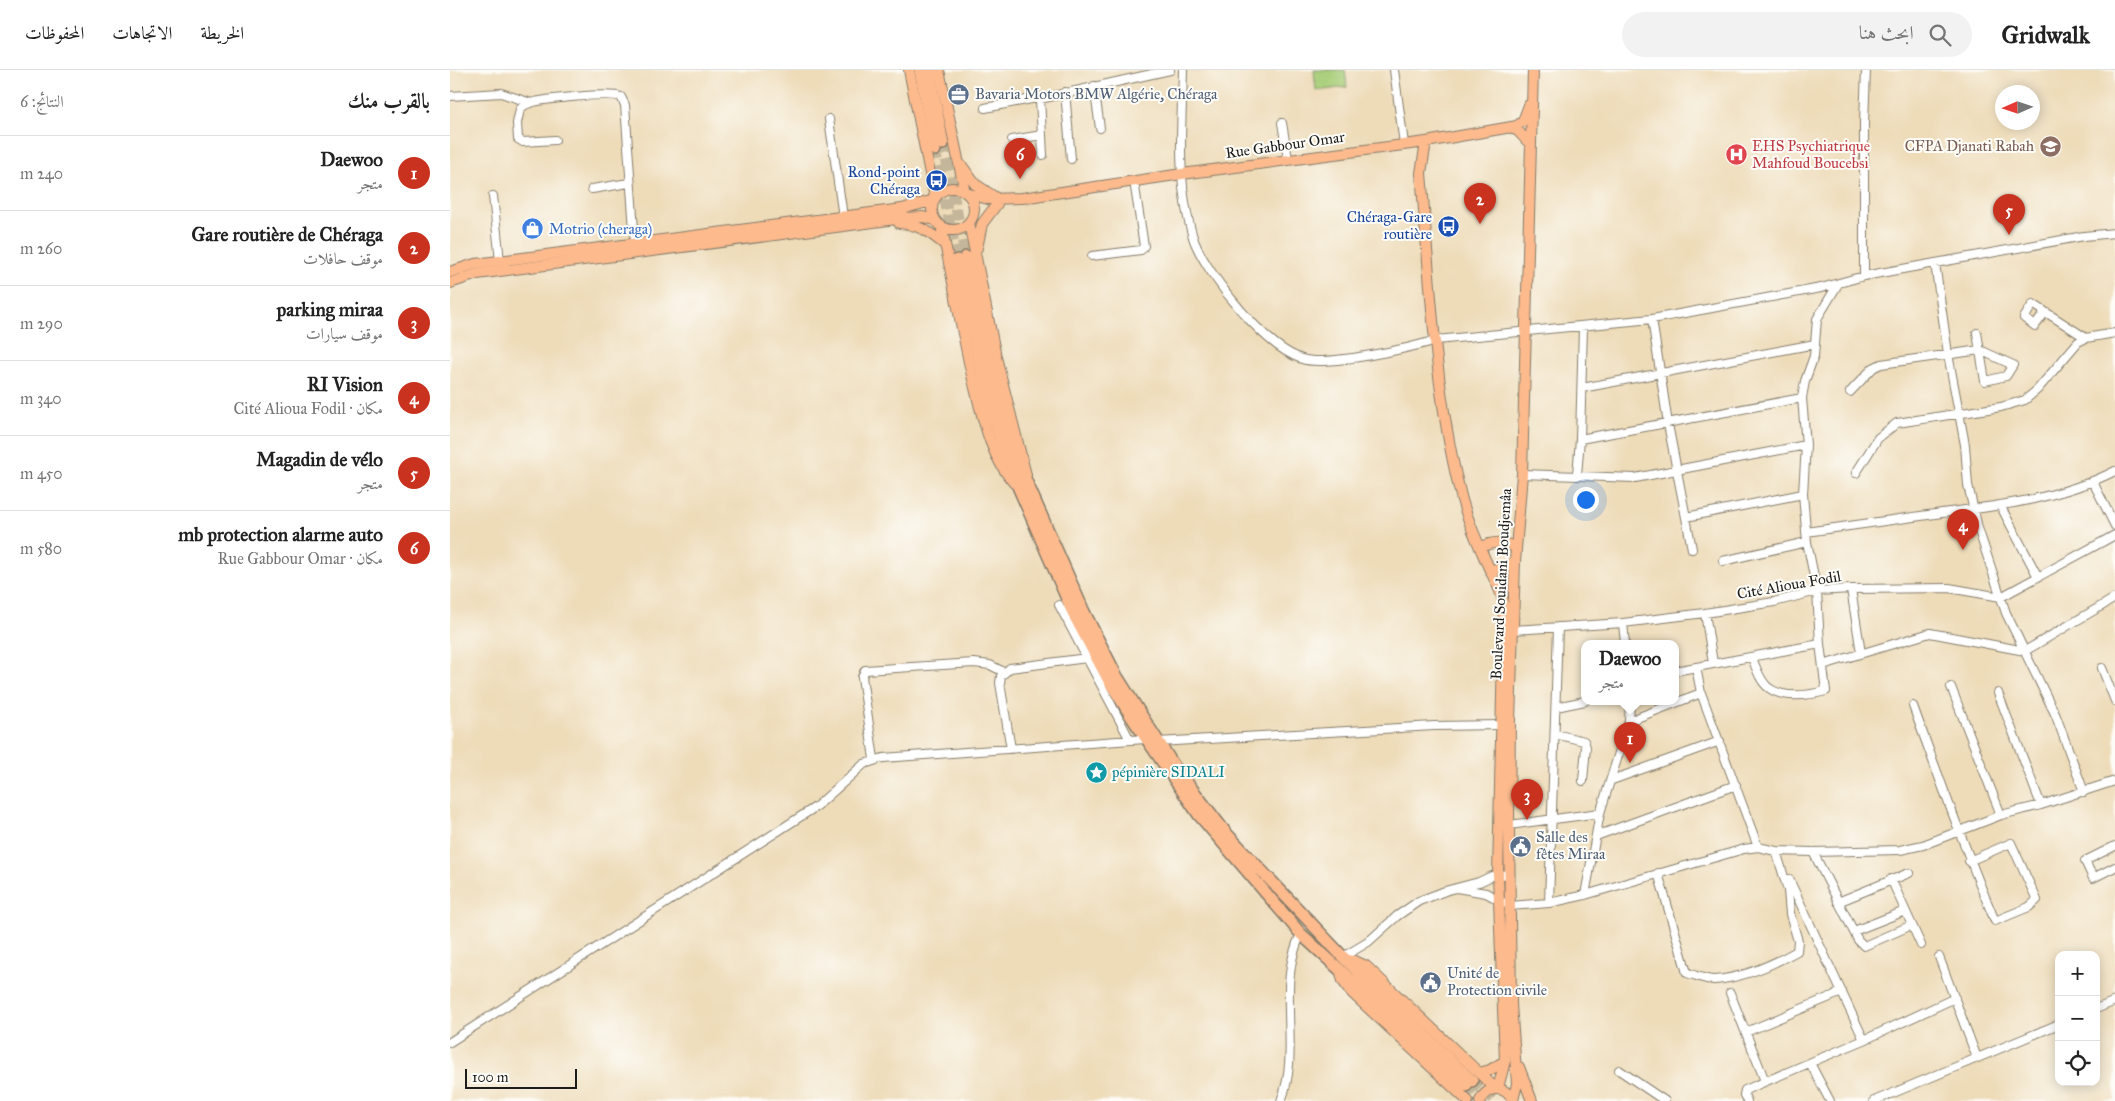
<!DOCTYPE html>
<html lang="ar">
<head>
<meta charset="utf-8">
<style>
  :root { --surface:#fff; --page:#f2f2f2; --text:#222; --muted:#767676; --line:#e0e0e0; --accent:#c8321e }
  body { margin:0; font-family:"IM FELL Great Primer",Amiri,serif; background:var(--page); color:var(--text); direction:rtl }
  .controls { position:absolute; right:15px; bottom:15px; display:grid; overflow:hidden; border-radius:10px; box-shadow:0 2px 12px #0003 }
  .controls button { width:45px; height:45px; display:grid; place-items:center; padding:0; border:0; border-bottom:1px solid var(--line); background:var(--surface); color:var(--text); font:25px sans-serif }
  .compass { position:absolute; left:1545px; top:15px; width:45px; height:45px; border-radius:50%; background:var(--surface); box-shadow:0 2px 12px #0003; rotate:267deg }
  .scale { position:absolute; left:15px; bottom:12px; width:112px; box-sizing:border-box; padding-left:5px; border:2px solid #1c1c1c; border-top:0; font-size:14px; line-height:18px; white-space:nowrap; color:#1c1c1c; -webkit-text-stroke:4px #fdfcf7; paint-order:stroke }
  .you { position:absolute; left:1135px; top:429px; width:18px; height:18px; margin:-12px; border:4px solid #fff; border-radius:50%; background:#1a73e8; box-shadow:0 0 0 8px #1a73e833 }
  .badge { display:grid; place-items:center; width:32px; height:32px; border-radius:50%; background:var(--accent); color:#fff; font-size:16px; font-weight:700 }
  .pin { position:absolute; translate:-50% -41px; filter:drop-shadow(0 1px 2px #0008) }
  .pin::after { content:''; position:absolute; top:26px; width:18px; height:15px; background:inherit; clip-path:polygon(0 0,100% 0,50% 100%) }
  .popup { position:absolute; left:1131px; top:570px; width:98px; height:65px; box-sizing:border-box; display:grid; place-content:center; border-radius:10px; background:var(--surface); filter:drop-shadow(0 1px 4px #0005); font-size:16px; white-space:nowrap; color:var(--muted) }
  .popup b { font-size:19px; color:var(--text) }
  .popup::after { content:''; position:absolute; left:50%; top:100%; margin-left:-10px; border:10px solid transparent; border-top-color:var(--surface) }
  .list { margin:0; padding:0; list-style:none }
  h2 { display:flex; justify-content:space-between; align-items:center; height:65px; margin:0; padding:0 20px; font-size:21px }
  h2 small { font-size:16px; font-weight:400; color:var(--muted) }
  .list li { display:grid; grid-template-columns:32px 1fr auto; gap:15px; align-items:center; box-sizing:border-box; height:75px; padding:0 20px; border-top:1px solid var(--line) }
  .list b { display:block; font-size:19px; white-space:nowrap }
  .list p { margin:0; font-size:16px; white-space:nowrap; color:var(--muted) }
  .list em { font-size:16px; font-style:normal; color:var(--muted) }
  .icon { flex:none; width:28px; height:28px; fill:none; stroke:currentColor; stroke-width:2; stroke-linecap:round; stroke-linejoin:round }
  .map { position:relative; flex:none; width:1665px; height:1031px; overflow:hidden; direction:ltr }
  header { display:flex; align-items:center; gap:30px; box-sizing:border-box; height:70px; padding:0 25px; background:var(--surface); border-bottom:1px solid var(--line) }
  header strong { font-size:24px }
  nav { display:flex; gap:28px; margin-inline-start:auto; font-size:18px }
  .search { width:350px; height:45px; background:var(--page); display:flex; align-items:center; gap:12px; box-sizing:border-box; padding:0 18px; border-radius:28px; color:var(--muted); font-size:19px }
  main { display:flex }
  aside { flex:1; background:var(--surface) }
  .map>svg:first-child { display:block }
  .green { fill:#a8ce79; stroke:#62754a }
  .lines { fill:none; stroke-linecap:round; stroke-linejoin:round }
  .highway-tunnel { stroke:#c4b69a; stroke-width:11; stroke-dasharray:11 5.5; stroke-linecap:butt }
  .minor-casing { stroke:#857c6a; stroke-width:10 }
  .major-casing { stroke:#857c6a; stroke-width:12 }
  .highway-casing { stroke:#857c6a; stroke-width:14 }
  .minor { stroke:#fff; stroke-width:8 }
  .major { stroke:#fcba8d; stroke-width:10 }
  .highway { stroke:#fcba8d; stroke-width:11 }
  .labels { text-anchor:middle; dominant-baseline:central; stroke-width:4; stroke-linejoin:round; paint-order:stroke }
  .service-label { font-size:15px; fill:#4e5e75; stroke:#fdfcf7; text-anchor:start }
  .street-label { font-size:15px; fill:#1c1c1c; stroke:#fdfcf7 }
  .health-label { font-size:15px; fill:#be3a42; stroke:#fdfcf7; text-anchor:start }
  .education-label { font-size:15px; fill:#785e54; stroke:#fdfcf7; text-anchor:end }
  .transit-label { font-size:15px; fill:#164399; stroke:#fdfcf7; text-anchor:end }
  .shop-label { font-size:15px; fill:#366cbe; stroke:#fdfcf7; text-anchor:start }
  .culture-label { font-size:15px; fill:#0d838f; stroke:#fdfcf7; text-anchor:start }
</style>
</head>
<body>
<header>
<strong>Gridwalk</strong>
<div class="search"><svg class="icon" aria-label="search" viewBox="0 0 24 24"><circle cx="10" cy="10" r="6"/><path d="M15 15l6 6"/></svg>ابحث هنا</div>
<nav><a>الخريطة</a><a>الاتجاهات</a><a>المحفوظات</a></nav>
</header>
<main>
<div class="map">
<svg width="1665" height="1031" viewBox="0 0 1665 1031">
  <rect width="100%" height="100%" fill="#fdfcf7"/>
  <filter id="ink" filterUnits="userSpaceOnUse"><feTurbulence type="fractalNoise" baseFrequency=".02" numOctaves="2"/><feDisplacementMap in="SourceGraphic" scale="10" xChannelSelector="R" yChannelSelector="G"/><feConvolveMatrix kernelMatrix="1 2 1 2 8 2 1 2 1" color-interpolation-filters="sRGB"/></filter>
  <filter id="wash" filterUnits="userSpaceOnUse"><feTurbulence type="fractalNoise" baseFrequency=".0096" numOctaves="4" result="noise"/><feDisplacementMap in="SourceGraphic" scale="20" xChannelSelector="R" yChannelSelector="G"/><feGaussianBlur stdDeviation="1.12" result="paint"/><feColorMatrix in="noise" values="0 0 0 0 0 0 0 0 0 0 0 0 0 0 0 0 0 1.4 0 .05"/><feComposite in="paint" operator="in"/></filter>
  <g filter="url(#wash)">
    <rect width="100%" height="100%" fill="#eedcb9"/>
    <!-- green -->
    <path class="green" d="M864 0H895L897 17 866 21Z"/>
  </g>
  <g filter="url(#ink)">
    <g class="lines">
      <!-- highway-tunnel -->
      <path class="highway-tunnel" d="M493 74 516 187
        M485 80 507 190
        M1022 1011 1045 1031
        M1016 1016 1033 1031"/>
      <defs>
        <path id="minor" d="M733 0C732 49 727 100 738 148 740 156 742 166 745 173 760 208 815 277 852 289 875 297 961 278 986 270L1202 249 1371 218 1414 206 1634 166 1665 163
          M944 0 954 74
          M644 16 650 58
          M615 22 621 89
          M0 26 51 23 81 33
          M535 38 592 27
          M379 49 393 147
          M832 53 838 89
          M105 70 73 72 68 69 67 53 70 39C73 36 76 34 80 33 94 29 160 22 171 27L175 35 185 174
          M562 70 592 65
          M593 85 590 29 720 0
          M142 119 179 113
          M43 126 50 191
          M642 186 691 180 694 176 684 111
          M1485 193 1498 284 1515 375 1518 415 1528 458 1556 543 1606 646 1634 722
          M1414 206V53L1416 0
          M1595 242 1585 256 1574 248 1583 234 1636 268
          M1202 249 1218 354 1242 479
          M1132 318 1365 274
          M1400 322 1423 298 1431 294 1530 280 1563 295 1556 306 1535 311 1527 263
          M1130 369 1352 328
          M1406 403 1428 368 1447 353 1551 337 1575 330 1587 320 1628 272 1636 268 1665 263
          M1072 404 1185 408 1356 375
          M1127 405 1130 369 1133 257
          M1643 412 1665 456
          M1550 435 1588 507
          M1236 447 1353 424
          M1356 462C1402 456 1447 449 1492 443 1551 436 1612 428 1665 401
          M1273 491 1357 472
          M1401 519 1411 583
          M609 535 680 670
          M1255 543 1263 593
          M1173 553 1175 574
          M1063 560 1173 553 1255 543 1324 532 1367 521 1401 519 1499 518 1551 527 1665 465
          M1302 588C1306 597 1310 612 1319 618 1334 629 1360 625 1376 621L1370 574 1367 521 1357 472 1353 424 1356 375 1352 328 1355 311 1364 286 1367 249 1388 214
          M1373 595 1480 563 1575 581 1665 528
          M1246 597 1251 623 1308 777
          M1652 598 1665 631
          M1225 601 1370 574
          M1501 617 1551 745
          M1548 623 1591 735
          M1463 636C1489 708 1515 780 1545 851L1579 837 1587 830 1561 773 1519 791
          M1106 637 1135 631
          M1179 651 1251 623
          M1105 664 1134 671 1136 677 1133 711
          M708 672 984 656 1051 655
          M561 679 550 613 551 606 560 598 637 588
          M424 689 412 607 415 600 524 593 540 595 554 602
          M1162 710 1270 671
          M1059 755 1150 743
          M1146 766 1286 715
          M1665 776 1635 791 1643 808 1665 797
          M1363 782 1408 870 1414 876 1462 855
          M1208 803 1237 903C1245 905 1256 910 1264 910 1293 908 1322 895 1347 881L1348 871 1340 844 1338 820 1326 781
          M1339 809 1414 970
          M1441 809 1471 875
          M1007 818 1036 823 1060 836 1099 833 1135 825 1294 779 1308 777 1326 781 1363 782 1450 780 1473 775 1551 745 1591 735 1665 711
          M1135 825 1150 743 1179 651 1180 632
          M1388 832 1459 803
          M1099 833 1108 557
          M1404 861 1455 841
          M893 887 918 872 947 846 969 831 995 821 1029 812 1042 806 1059 804
          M1489 887 1527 988
          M1280 923 1315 1011
          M1646 939 1665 931
          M1296 962 1392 922
          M0 972 367 736 414 694 433 688 695 669
          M1360 993 1380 1031
          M1169 1000 1215 1031
          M831 1031C852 979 825 915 851 864
          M1297 1031 1294 1025 1295 1020 1414 970 1505 928
          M1424 1031 1609 954"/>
        <path id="major" d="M459 0 485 128
          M489 0 515 122
          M1061 58 1068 61 1081 75
          M976 72 971 103C980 208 984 316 1009 418 1015 445 1027 471 1038 496 1044 509 1052 521 1054 535L1048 805 1055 991 1048 1018
          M512 96 525 114 546 128
          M482 139a21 21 0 1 1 42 0a21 21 0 1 1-42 0Z
          M516 123 538 129 572 128 732 104 976 72 1067 56 1073 51 1079 35
          M449 153C469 154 481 163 495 175
          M519 153 546 287 576 405
          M491 156C504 211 512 267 526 322 534 353 542 388 564 413
          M527 178 532 154 547 134
          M0 202 25 194 452 139 484 130
          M0 213 27 204 454 148 473 147 485 150
          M1030 478C1042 471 1054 471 1066 478
          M1040 500 1053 498 1065 492
          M896 890 905 891 916 896 1045 1018
          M890 899 893 911 900 921 1018 1031
          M1069 997 1082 1031
          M1029 1003 1040 1000 1055 991
          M1063 1030 1067 1014 1061 934 1059 755 1060 652 1065 492 1072 404 1083 0
          M1030 1031C1037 1015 1056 1015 1063 1031"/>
        <path id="highway" d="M470 0 485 80
          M479 0 493 74
          M516 187 548 332 569 395 634 542 666 605 693 648 724 696 776 763 893 887 1022 1011
          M507 190 539 336 560 398 625 547 658 609 685 652 749 745 851 864 1016 1016"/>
      </defs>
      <!-- minor casing -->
      <use href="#minor" class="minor-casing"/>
      <!-- major casing -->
      <use href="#major" class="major-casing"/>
      <!-- highway casing -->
      <use href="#highway" class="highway-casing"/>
      <!-- minor -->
      <use href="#minor" class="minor"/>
      <!-- major -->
      <use href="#major" class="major"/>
      <!-- highway -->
      <use href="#highway" class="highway"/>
    </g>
  </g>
  <!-- icons -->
  <defs>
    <symbol id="office-disc" viewBox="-11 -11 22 22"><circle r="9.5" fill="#5c6f8a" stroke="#fdfcf7"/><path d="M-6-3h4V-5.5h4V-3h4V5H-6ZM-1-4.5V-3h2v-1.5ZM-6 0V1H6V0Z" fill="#fff"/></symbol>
    <symbol id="university-disc" viewBox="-11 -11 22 22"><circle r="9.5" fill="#8d6e63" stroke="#fdfcf7"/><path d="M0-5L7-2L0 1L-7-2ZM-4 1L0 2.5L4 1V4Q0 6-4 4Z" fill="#fff"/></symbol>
    <symbol id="hospital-disc" viewBox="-11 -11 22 22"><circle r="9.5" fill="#e0444e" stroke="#fdfcf7"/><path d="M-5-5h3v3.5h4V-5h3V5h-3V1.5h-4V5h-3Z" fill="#fff"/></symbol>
    <symbol id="bus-disc" viewBox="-11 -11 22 22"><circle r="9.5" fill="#1a4fb4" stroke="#fdfcf7"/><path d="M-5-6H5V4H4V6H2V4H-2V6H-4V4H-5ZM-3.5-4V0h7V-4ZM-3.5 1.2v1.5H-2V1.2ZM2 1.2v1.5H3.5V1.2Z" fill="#fff"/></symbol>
    <symbol id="shop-disc" viewBox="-11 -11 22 22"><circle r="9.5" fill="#3f7fe0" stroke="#fdfcf7"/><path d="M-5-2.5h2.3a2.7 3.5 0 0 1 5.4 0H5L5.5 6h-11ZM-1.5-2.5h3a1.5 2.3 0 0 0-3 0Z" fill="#fff"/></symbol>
    <symbol id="sight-disc" viewBox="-11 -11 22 22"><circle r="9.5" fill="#0f9aa8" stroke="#fdfcf7"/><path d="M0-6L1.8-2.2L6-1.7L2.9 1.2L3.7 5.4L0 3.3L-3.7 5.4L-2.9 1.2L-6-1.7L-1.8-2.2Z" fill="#fff"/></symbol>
    <symbol id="civic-disc" viewBox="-11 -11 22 22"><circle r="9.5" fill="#5c6f8a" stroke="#fdfcf7"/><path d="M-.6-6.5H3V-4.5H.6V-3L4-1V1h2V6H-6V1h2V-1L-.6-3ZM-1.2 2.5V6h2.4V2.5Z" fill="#fff"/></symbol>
  </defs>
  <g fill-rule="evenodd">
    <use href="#office-disc" x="496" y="12" width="25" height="25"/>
    <use href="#university-disc" x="1588" y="64" width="25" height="25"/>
    <use href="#hospital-disc" x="1274" y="72" width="25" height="25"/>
    <use href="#bus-disc" x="474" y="98" width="25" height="25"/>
    <use href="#bus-disc" x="986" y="144" width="25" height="25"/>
    <use href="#shop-disc" x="70" y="146" width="25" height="25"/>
    <use href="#sight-disc" x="634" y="690" width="25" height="25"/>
    <use href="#civic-disc" x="1058" y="764" width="25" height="25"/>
    <use href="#civic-disc" x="968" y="900" width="25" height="25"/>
  </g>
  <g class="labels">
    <!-- service labels -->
    <g class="service-label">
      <text x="525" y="24">Bavaria Motors BMW Algérie, Chéraga</text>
      <text x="1086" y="767">Salle des<tspan x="1086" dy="17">fêtes Miraa</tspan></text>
      <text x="997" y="903">Unité de<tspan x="997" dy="17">Protection civile</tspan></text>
    </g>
    <!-- street labels -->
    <g class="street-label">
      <text transform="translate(835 75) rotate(-8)">Rue Gabbour Omar</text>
      <text transform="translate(1051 514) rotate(-87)">Boulevard Souidani Boudjemâa</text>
      <text transform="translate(1339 515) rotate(-10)">Cité Alioua Fodil</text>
    </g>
    <!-- health labels -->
    <g class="health-label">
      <text x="1302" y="76">EHS Psychiatrique<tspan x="1302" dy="17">Mahfoud Boucebsi</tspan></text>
    </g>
    <!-- education labels -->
    <g class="education-label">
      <text x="1584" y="76">CFPA Djanati Rabah</text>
    </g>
    <!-- transit labels -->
    <g class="transit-label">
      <text x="470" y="102">Rond-point<tspan x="470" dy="17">Chéraga</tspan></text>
      <text x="982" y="147">Chéraga-Gare<tspan x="982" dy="17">routière</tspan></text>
    </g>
    <!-- shop labels -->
    <g class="shop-label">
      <text x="99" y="159">Motrio (cheraga)</text>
    </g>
    <!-- culture labels -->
    <g class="culture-label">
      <text x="662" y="702">pépinière SIDALI</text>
    </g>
  </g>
</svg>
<div class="controls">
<button>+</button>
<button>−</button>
<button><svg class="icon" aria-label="locate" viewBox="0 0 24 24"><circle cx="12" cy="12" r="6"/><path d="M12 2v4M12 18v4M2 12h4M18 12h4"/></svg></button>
</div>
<svg class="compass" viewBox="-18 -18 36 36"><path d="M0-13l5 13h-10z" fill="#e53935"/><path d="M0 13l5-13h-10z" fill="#767676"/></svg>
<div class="scale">100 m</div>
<div class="you"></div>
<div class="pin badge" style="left:1180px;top:693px">1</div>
<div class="popup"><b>Daewoo</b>متجر</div>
<div class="pin badge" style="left:1030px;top:154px">2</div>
<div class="pin badge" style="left:1077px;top:750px">3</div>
<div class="pin badge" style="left:1513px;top:480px">4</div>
<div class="pin badge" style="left:1559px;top:165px">5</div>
<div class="pin badge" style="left:570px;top:109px">6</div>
</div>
<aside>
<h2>بالقرب منك<small>النتائج: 6</small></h2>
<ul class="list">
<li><span class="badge">1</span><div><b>Daewoo</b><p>متجر</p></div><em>240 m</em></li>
<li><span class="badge">2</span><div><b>Gare routière de Chéraga</b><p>موقف حافلات</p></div><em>260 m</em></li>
<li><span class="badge">3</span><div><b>parking miraa</b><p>موقف سيارات</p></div><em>290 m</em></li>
<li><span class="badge">4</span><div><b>RI Vision</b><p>مكان · Cité Alioua Fodil</p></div><em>340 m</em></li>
<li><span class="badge">5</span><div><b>Magadin de vélo</b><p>متجر</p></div><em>450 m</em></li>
<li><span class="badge">6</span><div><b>mb protection alarme auto</b><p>مكان · Rue Gabbour Omar</p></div><em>580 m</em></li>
</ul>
</aside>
</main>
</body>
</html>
